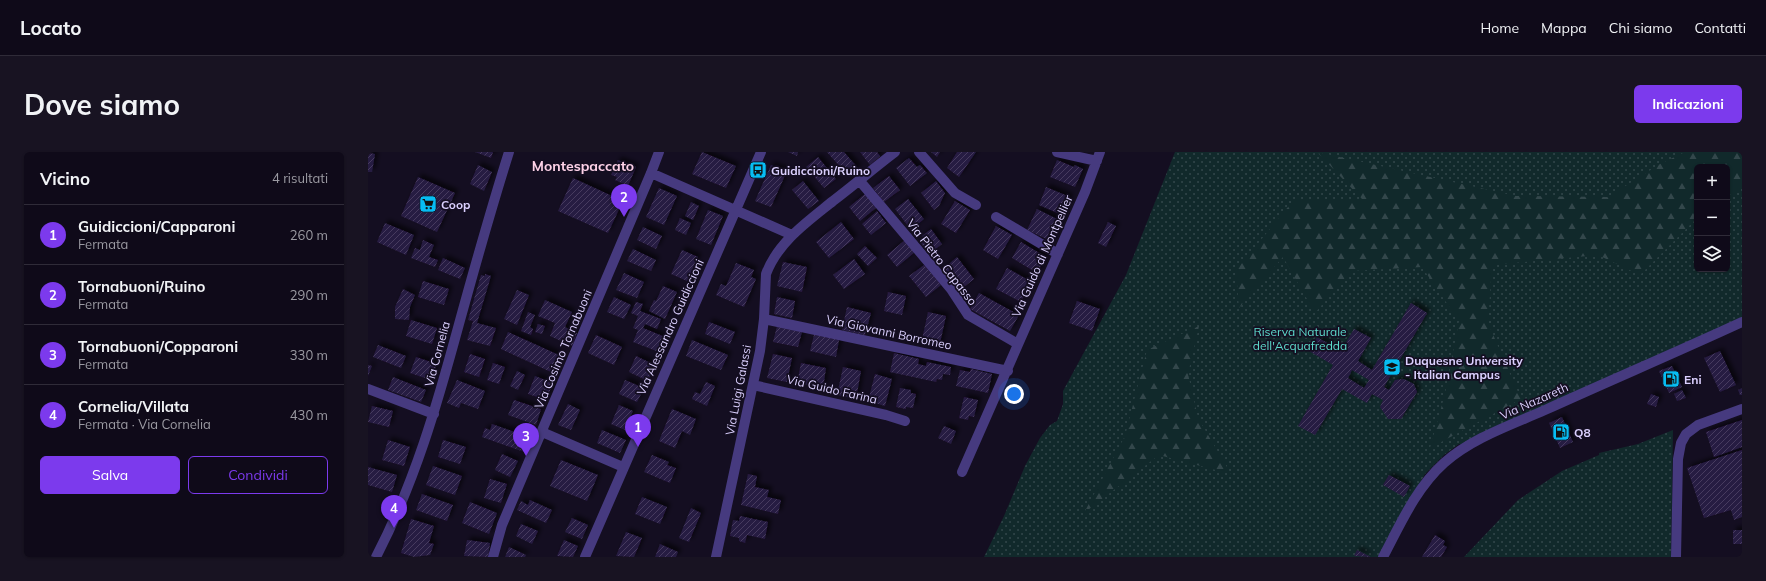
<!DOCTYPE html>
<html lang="it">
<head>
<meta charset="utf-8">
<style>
  :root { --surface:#0f0a19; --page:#181322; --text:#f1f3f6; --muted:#9b9aa2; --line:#2f2b38; --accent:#7c3aed }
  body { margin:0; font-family:Mulish,sans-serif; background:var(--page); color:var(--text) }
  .controls { position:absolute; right:12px; top:12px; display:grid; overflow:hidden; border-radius:6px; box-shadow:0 1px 3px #0004 }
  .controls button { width:36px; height:36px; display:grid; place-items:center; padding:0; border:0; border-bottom:1px solid var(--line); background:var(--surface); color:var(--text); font:20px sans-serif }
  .you { position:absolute; left:646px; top:242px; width:14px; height:14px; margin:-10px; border:3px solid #fff; border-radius:50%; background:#1a73e8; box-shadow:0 0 0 6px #1a73e833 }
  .badge { display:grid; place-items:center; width:26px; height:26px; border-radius:50%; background:var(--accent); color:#fff; font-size:13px; font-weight:700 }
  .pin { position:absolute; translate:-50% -33px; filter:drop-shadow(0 1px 2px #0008) }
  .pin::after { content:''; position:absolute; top:21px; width:14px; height:12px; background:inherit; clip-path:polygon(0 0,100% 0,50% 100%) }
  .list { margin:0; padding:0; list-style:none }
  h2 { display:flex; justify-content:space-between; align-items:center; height:52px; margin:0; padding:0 16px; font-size:17px }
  h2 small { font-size:13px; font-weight:400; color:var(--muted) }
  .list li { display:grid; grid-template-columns:26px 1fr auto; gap:12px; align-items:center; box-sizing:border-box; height:60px; padding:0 16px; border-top:1px solid var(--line) }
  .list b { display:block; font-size:15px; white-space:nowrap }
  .list p { margin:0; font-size:13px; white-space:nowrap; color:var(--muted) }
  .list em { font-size:13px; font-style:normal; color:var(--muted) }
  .actions { display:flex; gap:8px; padding:12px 16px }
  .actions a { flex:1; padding:9px 0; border:1px solid var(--accent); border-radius:6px; text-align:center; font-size:14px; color:var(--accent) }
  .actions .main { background:var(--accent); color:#fff }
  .icon { flex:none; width:22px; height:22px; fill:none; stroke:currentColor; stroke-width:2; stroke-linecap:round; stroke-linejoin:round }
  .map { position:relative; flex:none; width:1374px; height:405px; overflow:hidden; border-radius:6px }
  header { display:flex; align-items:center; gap:24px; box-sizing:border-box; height:56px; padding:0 20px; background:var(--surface); border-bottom:1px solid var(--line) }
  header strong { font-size:19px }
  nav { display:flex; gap:22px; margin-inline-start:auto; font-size:14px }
  .intro { display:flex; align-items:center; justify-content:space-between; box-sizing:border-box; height:96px; padding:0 24px }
  h1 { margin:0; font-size:28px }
  .button { padding:10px 18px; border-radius:6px; background:var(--accent); color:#fff; font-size:14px; font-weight:700 }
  main { display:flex; gap:24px; padding:0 24px }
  aside { flex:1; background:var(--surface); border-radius:6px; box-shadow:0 1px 3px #0004 }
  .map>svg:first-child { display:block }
  .grass { fill:url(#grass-dots); fill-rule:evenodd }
  .forest { fill:url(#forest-firs) }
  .building { fill:url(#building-hatch); fill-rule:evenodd; filter:url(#shadow) }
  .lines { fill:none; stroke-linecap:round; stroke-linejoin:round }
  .minor { stroke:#463a7f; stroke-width:10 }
  .labels { text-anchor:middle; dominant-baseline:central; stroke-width:3.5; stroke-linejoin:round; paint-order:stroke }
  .poi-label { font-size:12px; font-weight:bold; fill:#dbd0fe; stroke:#140e21; text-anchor:start }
  .street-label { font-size:12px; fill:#dbd0fe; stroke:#140e21 }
  .park-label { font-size:12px; fill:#5edbcc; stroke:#140e21 }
  .quarter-label { font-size:14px; font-weight:bold; fill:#fed2e8; stroke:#140e21 }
</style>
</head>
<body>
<header>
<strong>Locato</strong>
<nav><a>Home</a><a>Mappa</a><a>Chi siamo</a><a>Contatti</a></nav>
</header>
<div class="intro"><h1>Dove siamo</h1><a class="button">Indicazioni</a></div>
<main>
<aside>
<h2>Vicino<small>4 risultati</small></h2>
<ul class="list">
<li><span class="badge">1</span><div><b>Guidiccioni/Capparoni</b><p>Fermata</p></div><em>260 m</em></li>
<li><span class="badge">2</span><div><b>Tornabuoni/Ruino</b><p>Fermata</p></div><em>290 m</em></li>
<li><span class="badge">3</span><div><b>Tornabuoni/Copparoni</b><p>Fermata</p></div><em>330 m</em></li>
<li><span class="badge">4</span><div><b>Cornelia/Villata</b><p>Fermata · Via Cornelia</p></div><em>430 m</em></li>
</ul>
<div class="actions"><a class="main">Salva</a><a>Condividi</a></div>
</aside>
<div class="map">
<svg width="1374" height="405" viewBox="0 0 1374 405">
  <defs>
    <pattern id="grass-dots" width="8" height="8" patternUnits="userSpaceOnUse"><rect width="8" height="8" fill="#11292b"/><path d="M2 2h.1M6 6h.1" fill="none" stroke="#33474b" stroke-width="1.8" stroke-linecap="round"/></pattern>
    <pattern id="forest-firs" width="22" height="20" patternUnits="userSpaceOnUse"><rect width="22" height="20" fill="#11292b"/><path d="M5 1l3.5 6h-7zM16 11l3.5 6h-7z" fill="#33474b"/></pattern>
    <pattern id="building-hatch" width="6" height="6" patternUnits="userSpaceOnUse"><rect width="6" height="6" fill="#281b42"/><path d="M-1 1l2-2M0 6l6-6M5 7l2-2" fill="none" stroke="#473b5e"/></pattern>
    <filter id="shadow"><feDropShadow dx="3.5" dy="-3.5" stdDeviation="2" flood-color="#0009"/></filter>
  </defs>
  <rect width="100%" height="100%" fill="#140e21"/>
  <!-- grass -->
  <path class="grass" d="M807 0H1374V167L1096 293 1091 292 1076 303 1057 322 1011 405H616L636 364 657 314 672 286 682 273 689 269 695 252V239L758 123ZM1329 15H1359V117H1329Z
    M1305 278 1303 405H1096L1150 348 1194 319 1231 303V301L1270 292Z"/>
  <!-- forest -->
  <path class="forest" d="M949 0 1148 44 1240 45 1292 12 1317 0H1374V35L1359 45V15H1329V66L1272 123 1230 103 1124 113 1120 171 1153 247 1062 296 1077 242 1091 169 1054 115 983 119 947 161 915 105 871 156 868 118 925 49 994 47Z
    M831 174 820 222 830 266 863 322 791 303 716 361 757 284 779 198Z"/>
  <!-- building -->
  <path class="building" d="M107 0H125L123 6Z
    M334 0 368 14 358 36 324 22Z
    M420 0H430L429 4Z
    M459 0H476L490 16 481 25Z
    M492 0H509L512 4 502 13Z
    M563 0H572L569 5Z
    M589 0H608L591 25 579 16Z
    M0 1 7 2 4 20H0Z
    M450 5 468 27 456 36 438 15Z
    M541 6 549 15 552 13 559 21 542 34 528 16Z
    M250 8 268 15 260 34 247 28 249 25 243 23Z
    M689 8 706 15 707 13 715 17 707 35 682 25Z
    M110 13 124 20 116 39 102 32Z
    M403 13 419 19 403 55 387 49Z
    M521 24 532 38 516 50 505 36Z
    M50 25 87 41 69 80 33 64Z
    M205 26 255 49 240 81 190 59Z
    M435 29 451 49 440 57 424 38Z
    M568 29 577 41 571 54 566 58 553 41Z
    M678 35 702 45 694 63 671 53Z
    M291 36 309 44 296 73 278 65Z
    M498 41 509 55 492 69 481 55Z
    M540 47 556 67 543 78 527 57Z
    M587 49 602 58 588 81 573 72Z
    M323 50 331 54 325 68 317 64Z
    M669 57 693 69 683 89 659 78Z
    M340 58 355 64 343 93 328 87Z
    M509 59 518 71 503 83 494 72Z
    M312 66 323 71 318 83 307 78Z
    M473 70 486 87 461 106 448 90Z
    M740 70 748 74 738 95 730 91Z
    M17 71 46 83 38 103 9 90Z
    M628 74 644 83 630 107 615 98Z
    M275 75 294 84 288 97 269 88Z
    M563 77 574 92 561 102 553 91 557 88 554 84Z
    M55 88 66 93 61 105 70 108 67 115 43 106 47 96 52 98Z
    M537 88 547 100 529 115 519 103Z
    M653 90 678 105 669 121 644 106Z
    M497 94 509 106 500 114 489 102Z
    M265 97 288 108 283 119 259 109Z
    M314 98 330 105 319 129 303 122Z
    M589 105 606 127 592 138 575 117Z
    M75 106 97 116 92 127 70 118Z
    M486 107 497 122 476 137 465 123Z
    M415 110 439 115 434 140 409 134Z
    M368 111 386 118 383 125 388 127 376 155 348 143 353 132 358 134Z
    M556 113 573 133 558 145 541 124Z
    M639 116 664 130 653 150 628 137Z
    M256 121 276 130 269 146 248 138Z
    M117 122 123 124 109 171 128 176 122 194 99 188 105 169 100 168 113 123 117 124Z
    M55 129 81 137 76 153 50 145Z
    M295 134 309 140 297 167 281 159 286 148 288 149Z
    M35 137 47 143 42 155 41 168 27 167V155Z
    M149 138 161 143 149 173 136 167Z
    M520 140 538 144 534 163 516 159Z
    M611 141 651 163 642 179 602 157Z
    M246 145 263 153 256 167 239 160Z
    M409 145 427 149 424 166 406 162Z
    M177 148 204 160 197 175 209 181 204 194 182 184 187 171 170 164Z
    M709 149 732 157 724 179 701 171Z
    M268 150 275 152 272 159 293 167 289 177 277 172 275 176 297 185 291 200 265 190 270 178 265 176 270 164 263 161Z
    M1043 151 1059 161 1016 235 1021 238 1027 228 1036 227 1046 232 1049 240 1033 267H1020L1012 255 1015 248 1004 242 999 251 974 237 947 283 930 274 965 213 941 199 949 185 973 199 986 177 1003 186 990 209 1004 218ZM984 218 1001 228 996 236 980 226Z
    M479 155 503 161 497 183 474 178Z
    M160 160 167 163 162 175 165 177 163 183 153 179Z
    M560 160 578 164 571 196 553 192Z
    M43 168 69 176 64 192 38 184Z
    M341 170 367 180 362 192 337 182Z
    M170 172 177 174 174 182 167 180Z
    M409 174 434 180 430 195 405 190Z
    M140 180 193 204 185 221 133 197Z
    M228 183 254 195 246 213 220 201Z
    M446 183 471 188 468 205 442 199Z
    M324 188 360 203 353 218 318 204Z
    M10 193 38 204 33 216 5 205Z
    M1352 199 1368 233 1352 240 1336 206Z
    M526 201 551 207 550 212 558 214 559 210 583 215 582 223 575 222 574 228 569 227 568 230 522 220Z
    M102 202 117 207 111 225 96 220Z
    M405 202 424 206 419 230 399 226Z
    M268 204 287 213 280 229 261 220Z
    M48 205 69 212 63 228 42 221Z
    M125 211 137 215 131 232 119 228Z
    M433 211 458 216 455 236 429 231Z
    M0 213 4 214 0 224Z
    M1304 214 1314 235 1301 241 1291 219Z
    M475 215 493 219 488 247 469 243Z
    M603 217 624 222 620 241 588 234 592 218 602 220Z
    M149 219 157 223 150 238 142 234Z
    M507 222 524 227 517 254 500 249Z
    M167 224 185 231 178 248 160 242Z
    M25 225 58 238 53 250 20 238Z
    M89 228 117 239 110 257 93 251 91 256 79 251Z
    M257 228 276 236 269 250 251 242Z
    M338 230 347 234 339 254 324 247 327 240 332 242Z
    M532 236 543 238V241L548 242 545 256 538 255V257L528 255Z
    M1374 236V243H1372L1370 238Z
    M1314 238 1318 246 1309 249 1306 242Z
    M1283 242 1291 245 1288 255 1279 252Z
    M596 245 610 248 606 265 601 264 600 268 591 266Z
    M146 248 173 257 168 273 140 263Z
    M200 252 212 258 203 278 190 273Z
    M251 253 265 259 257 278 243 272Z
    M4 254 25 259 21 275 0 270Z
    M304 257 328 267 322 283 314 279 307 296 291 289Z
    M1194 265 1205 290 1192 296 1181 271Z
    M1374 268V295L1346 305 1338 280Z
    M124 272 161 285 156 300 114 285 117 276 122 278Z
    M576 274 588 279 583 292 570 286Z
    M234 278 258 288 252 301 229 291Z
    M20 288 42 295 36 314 14 308Z
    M75 288 98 295 92 312 70 305Z
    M1374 298V365L1366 368 1363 358 1336 366 1319 316Z
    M134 302 150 309 142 325 127 318Z
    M284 303 301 310 299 313 308 316 302 331 276 320Z
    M193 308 230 323 219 349 182 334Z
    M65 314 94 324 87 343 58 333Z
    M0 315 29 323 24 340 0 333Z
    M380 322 389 324 387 335 401 338 399 345 413 348 410 362 373 353Z
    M1021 323 1042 334 1036 345 1015 333Z
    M122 327 139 332 133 351 116 346Z
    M54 342 85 353 79 369 48 358Z
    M274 345 299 355 292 372 267 362Z
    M162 348 184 358 178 371 149 358 153 349 160 353Z
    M102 350 129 361 121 382 94 371Z
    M323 356 333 361 321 390 311 386Z
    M372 364 400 370 397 387 379 383 377 391 371 389V386L362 384 365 368 371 369Z
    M204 366 220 373 214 387 197 380Z
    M43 367 66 374 61 391 66 392 62 403 46 405 33 401Z
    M153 372 170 379 164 392 148 384Z
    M1365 378H1374V392H1365Z
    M258 380 274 386 266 405 248 404Z
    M1067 383 1077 389 1075 393 1079 395 1073 405H1054Z
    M99 388 122 391 120 405 96 404Z
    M196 388 210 394 205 405 189 404Z
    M292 392 310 400 308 405H287Z
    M141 395 158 403 157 405H137Z
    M989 398 1003 405 986 404Z"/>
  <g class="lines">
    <!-- minor -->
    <path class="minor" d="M551 0 587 41 608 53
      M689 0 729 9
      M283 21 424 83
      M491 28 583 137 600 163 650 192
      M628 65 690 102
      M396 167 640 219
      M385 233 518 263 537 269
      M0 237 66 262
      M174 280 255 315
      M594 320 717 40 732 0
      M8 405C47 330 69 253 91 172 107 114 123 57 141 0
      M125 405 134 373 283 21 291 0
      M217 405 393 0
      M348 405 392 199 396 167 398 122C410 90 439 70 465 49 486 33 506 16 527 0
      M1015 405C1032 373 1048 336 1076 311 1104 286 1143 273 1177 258 1243 228 1309 200 1374 170
      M1308 405 1310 307 1313 291 1318 282 1330 273 1374 257"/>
  </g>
  <!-- icons -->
  <defs>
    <symbol id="bus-square" viewBox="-11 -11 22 22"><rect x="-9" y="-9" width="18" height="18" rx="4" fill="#07bdf3" stroke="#140e21"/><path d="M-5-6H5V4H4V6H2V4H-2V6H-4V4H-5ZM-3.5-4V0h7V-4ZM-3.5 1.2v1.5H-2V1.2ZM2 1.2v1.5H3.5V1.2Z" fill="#111"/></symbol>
    <symbol id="supermarket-square" viewBox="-11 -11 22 22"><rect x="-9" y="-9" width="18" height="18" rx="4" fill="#07bdf3" stroke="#140e21"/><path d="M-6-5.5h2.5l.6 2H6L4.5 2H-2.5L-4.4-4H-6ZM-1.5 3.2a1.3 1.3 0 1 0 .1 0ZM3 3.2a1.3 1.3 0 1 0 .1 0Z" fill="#111"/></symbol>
    <symbol id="university-square" viewBox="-11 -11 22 22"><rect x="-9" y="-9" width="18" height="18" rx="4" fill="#07bdf3" stroke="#140e21"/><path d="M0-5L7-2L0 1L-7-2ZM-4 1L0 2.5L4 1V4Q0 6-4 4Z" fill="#111"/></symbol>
    <symbol id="fuel-square" viewBox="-11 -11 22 22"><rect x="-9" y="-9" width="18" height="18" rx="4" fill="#07bdf3" stroke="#140e21"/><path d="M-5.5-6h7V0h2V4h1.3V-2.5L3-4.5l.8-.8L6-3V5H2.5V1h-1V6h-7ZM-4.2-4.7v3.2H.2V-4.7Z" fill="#111"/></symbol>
  </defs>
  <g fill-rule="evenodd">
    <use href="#bus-square" x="380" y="8" width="20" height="20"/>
    <use href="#supermarket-square" x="50" y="42" width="20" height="20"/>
    <use href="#university-square" x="1014" y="205" width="20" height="20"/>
    <use href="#fuel-square" x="1293" y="217" width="20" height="20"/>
    <use href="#fuel-square" x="1183" y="270" width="20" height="20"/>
  </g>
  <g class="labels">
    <!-- poi labels -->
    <g class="poi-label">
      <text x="403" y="18">Guidiccioni/Ruino</text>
      <text x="73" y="52">Coop</text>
      <text x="1037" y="208">Duquesne University<tspan x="1037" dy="14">- Italian Campus</tspan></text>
      <text x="1316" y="227">Eni</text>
      <text x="1206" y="280">Q8</text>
    </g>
    <!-- street labels -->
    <g class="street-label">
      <text transform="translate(674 104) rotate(-66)">Via Guido di Montpellier</text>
      <text transform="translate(574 110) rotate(52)">Via Pietro Capasso</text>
      <text transform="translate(302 175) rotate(-66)">Via Alessandro Guidiccioni</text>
      <text transform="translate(521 180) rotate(12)">Via Giovanni Borromeo</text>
      <text transform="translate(195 197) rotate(-67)">Via Cosimo Tornabuoni</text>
      <text transform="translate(69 202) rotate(-75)">Via Cornelia</text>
      <text transform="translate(464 237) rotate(13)">Via Guido Farina</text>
      <text transform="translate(370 238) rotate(-79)">Via Luigi Galassi</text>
      <text transform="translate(1166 249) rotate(-24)">Via Nazareth</text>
    </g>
    <!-- park labels -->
    <g class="park-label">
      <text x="932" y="179">Riserva Naturale<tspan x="932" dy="14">dell'Acquafredda</tspan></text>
    </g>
    <!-- quarter labels -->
    <g class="quarter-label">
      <text x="215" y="14">Montespaccato</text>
    </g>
  </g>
</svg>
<div class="controls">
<button>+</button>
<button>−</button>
<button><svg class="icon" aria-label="layers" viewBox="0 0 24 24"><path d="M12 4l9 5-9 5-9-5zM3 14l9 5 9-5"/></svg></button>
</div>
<div class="you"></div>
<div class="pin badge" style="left:270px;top:295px">1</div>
<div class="pin badge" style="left:256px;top:65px">2</div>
<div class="pin badge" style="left:158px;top:304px">3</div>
<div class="pin badge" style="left:26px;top:376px">4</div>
</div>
</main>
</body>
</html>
